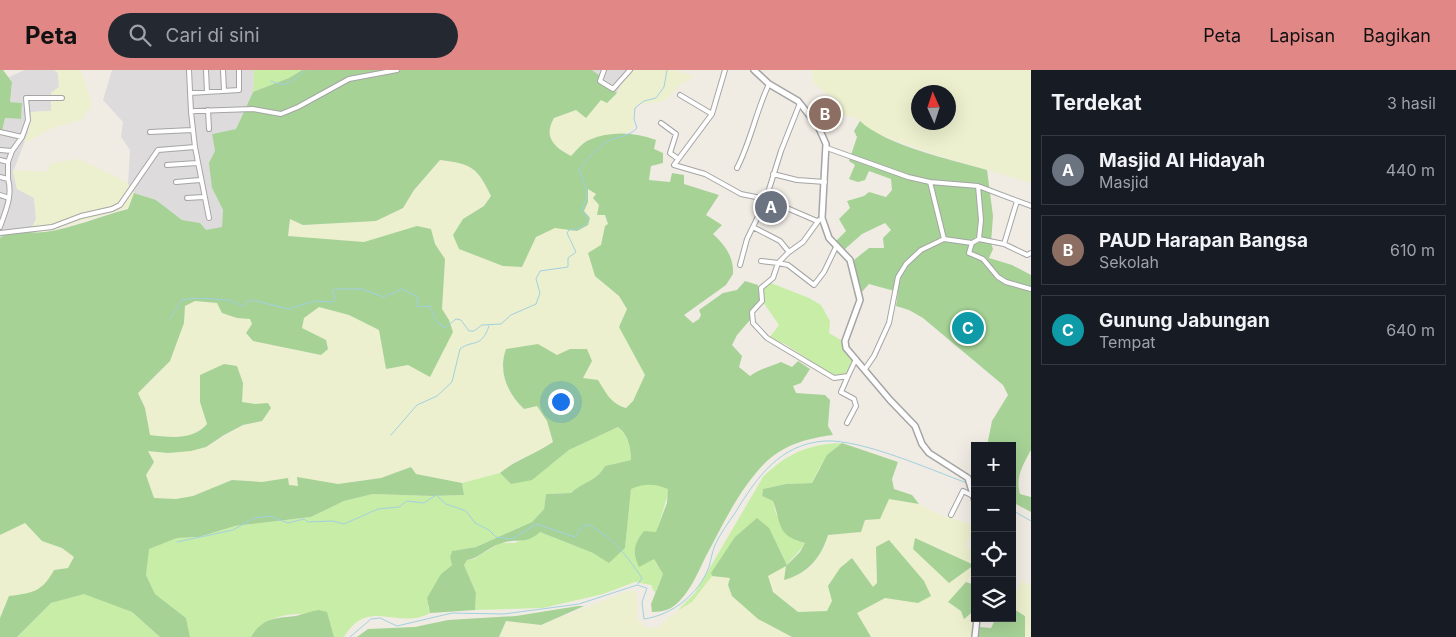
<!DOCTYPE html>
<html lang="id">
<head>
<meta charset="utf-8">
<style>
  :root { --surface:#171b24; --page:#242831; --text:#f1f3f6; --muted:#9ea1a6; --line:#363941; --accent:#e18887 }
  body { margin:0; font-family:Inter,sans-serif; background:var(--page); color:var(--text) }
  .controls { position:absolute; right:15px; bottom:15px; display:grid; overflow:hidden; border-radius:0px; box-shadow:0 5px 20px #0002 }
  .controls button { width:45px; height:45px; display:grid; place-items:center; padding:0; border:0; border-bottom:1px solid var(--line); background:var(--surface); color:var(--text); font:25px sans-serif }
  .compass { position:absolute; left:911px; top:15px; width:45px; height:45px; border-radius:50%; background:var(--surface); box-shadow:0 5px 20px #0002; rotate:357deg }
  .you { position:absolute; left:560px; top:331px; width:18px; height:18px; margin:-12px; border:4px solid #fff; border-radius:50%; background:#1a73e8; box-shadow:0 0 0 8px #1a73e833 }
  .badge { display:grid; place-items:center; width:32px; height:32px; border-radius:50%; background:var(--accent); color:#fff; font-size:16px; font-weight:700 }
  .pin { position:absolute; translate:-50% -50%; border:2px solid #fff; box-shadow:0 1px 5px #0006 }
  .list { margin:0; padding:0; list-style:none }
  h2 { display:flex; justify-content:space-between; align-items:center; height:65px; margin:0; padding:0 20px; font-size:21px }
  h2 small { font-size:16px; font-weight:400; color:var(--muted) }
  .list li { display:grid; grid-template-columns:32px 1fr auto; gap:15px; align-items:center; box-sizing:border-box; height:70px; margin:0 10px 10px; padding:0 10px; border:1px solid var(--line); border-radius:0px }
  .list b { display:block; font-size:19px; white-space:nowrap }
  .list p { margin:0; font-size:16px; white-space:nowrap; color:var(--muted) }
  .list em { font-size:16px; font-style:normal; color:var(--muted) }
  .icon { flex:none; width:28px; height:28px; fill:none; stroke:currentColor; stroke-width:2; stroke-linecap:round; stroke-linejoin:round }
  .map { position:relative; flex:none; width:1031px; height:567px; overflow:hidden }
  header { display:flex; align-items:center; gap:30px; box-sizing:border-box; height:70px; padding:0 25px; background:var(--accent); color:#111 }
  header strong { font-size:24px }
  nav { display:flex; gap:28px; margin-inline-start:auto; font-size:18px }
  .search { width:350px; height:45px; background:var(--page); display:flex; align-items:center; gap:12px; box-sizing:border-box; padding:0 18px; border-radius:28px; color:var(--muted); font-size:19px }
  main { display:flex }
  aside { flex:1; background:var(--surface) }
  .map>svg:first-child { display:block }
  .residential { fill:#dddbdb }
  .farmland { fill:#ecf0ce; fill-rule:evenodd }
  .grass { fill:#c8eda7 }
  .forest { fill:#a6d296 }
  .lines { fill:none; stroke-linecap:round; stroke-linejoin:round }
  .stream { stroke:#a2d0e0; stroke-width:1 }
  .minor-casing { stroke:#a5a5a5; stroke-width:6 }
  .tertiary-casing { stroke:#a5a5a5; stroke-width:8 }
  .minor { stroke:#fff; stroke-width:4 }
  .tertiary { stroke:#fff; stroke-width:5 }
</style>
</head>
<body>
<header>
<strong>Peta</strong>
<div class="search"><svg class="icon" aria-label="search" viewBox="0 0 24 24"><circle cx="10" cy="10" r="6"/><path d="M15 15l6 6"/></svg>Cari di sini</div>
<nav><a>Peta</a><a>Lapisan</a><a>Bagikan</a></nav>
</header>
<main>
<div class="map">
<svg width="1031" height="567" viewBox="0 0 1031 567">
  <rect width="100%" height="100%" fill="#f0ece4"/>
  <!-- residential -->
  <path class="residential" d="M25 0H54L58 3 59 17 51 23V41L31 42 28 63 13 102 17 119 34 127 36 149 30 162 4 165 0 168V60H2L5 48 21 49 22 33 10 32 12 12 9 7Z
    M112 0H254L253 22 236 59 212 64 215 81 212 118 223 140 222 157 206 161 199 153 182 150 156 130 134 123 128 114 130 80 121 67 123 52 103 30Z
    M592 0H633L623 9 617 23 597 11Z"/>
  <!-- farmland -->
  <path class="farmland" d="M54 0H81L92 35 81 50 52 58 27 72 24 71 28 63 31 42 51 41V23L59 17 58 3Z
    M633 0H674L693 6 691 10 682 13 665 31 637 35 633 49 634 57 626 63 587 70 571 86 555 77 549 65V57L554 48 576 40 585 48 602 30 607 33 617 23 623 9Z
    M812 0H1031V113L934 84 870 61 856 48 844 45 833 28 813 13ZM918 22H948V52H918Z
    M78 89 117 107 128 114 134 123 128 138 44 162H30L36 149 34 128 17 119 13 100 46 102 52 93Z
    M440 90 465 93 481 106 491 126 484 136 463 149 522 197 536 167 555 158 564 157 570 161 588 144 584 141 588 132V118L596 124 608 155 605 156 601 175 588 184 595 206 619 226 627 239 620 257 645 305 633 331 627 338 618 335 609 329 598 310 583 308 592 291 570 279 557 285 549 281 506 279 547 351 553 372 530 386 516 390 500 403 462 413 416 404 411 397 381 408 338 414 297 408 298 416 289 415 288 408 262 412 232 410 193 426 176 429 154 428 146 405 154 392 147 380 168 383 206 377 244 355 262 351 268 333 255 334 242 332 243 313 200 332 207 354 201 362 173 369 149 365 145 338 138 322 157 306 177 271 184 253 185 236 195 231 217 233 237 248H250L263 273 321 285 310 262 302 258 304 248 319 237 349 245 379 260 386 299 449 250 442 239 445 189 435 174 431 160 364 172 288 167 290 149 303 155 376 151 403 138 414 120Z
    M889 429 919 434 943 446 975 455 966 476 975 483V503L948 532 961 541 964 549 975 541 972 567H871L856 543 885 528 918 533 875 492 877 513 873 518 852 489 827 541 798 542 773 522 767 506 787 495 797 506 811 497 825 477 828 465 861 462 865 450 880 449ZM915 469 944 480 949 512 913 479Z
    M25 453 42 471 62 478 74 487 68 498 54 500 47 514 33 523 9 526 0 548V465Z
    M712 506 730 508 732 526 758 549 792 567H499L506 551 541 555 631 520 637 523V549L644 557 658 558 669 547 692 532Z
    M1022 511 1031 516V567H1025V546L1012 538V530Z"/>
  <!-- grass -->
  <path class="grass" d="M254 0H302L289 8 253 22Z
    M771 213 809 228 821 235 830 251 829 263 841 270 843 278 853 289 845 306 835 307 785 274 769 268 779 255 763 232V219Z
    M618 357C628 365 631 378 631 390L605 396C595 413 585 410 571 423L546 424 544 439 532 452 476 477 452 481 450 487 452 495 441 504 428 537 430 543C397 561 369 526 344 567H334L327 545C302 542 264 542 251 567H190L186 548 155 524 146 505 148 479 177 468 199 467 235 456 311 447 344 431 373 424 432 426 464 425 462 413 500 403 511 414 552 394 569 380Z
    M842 373C828 383 818 398 812 413L786 414 763 419 762 426 773 431 776 444 797 471 805 473C800 482 792 487 787 495L780 480 711 503 712 506 692 532 677 541 695 523 763 407C786 384 808 374 842 373Z
    M642 414H655L669 419C666 436 648 477 655 491 657 495 661 500 663 504L655 523 651 515 635 512 603 524 543 538 475 540 476 523 464 495 467 490 474 489 500 473H515L540 462 593 483 625 478 631 418Z
    M84 523 132 542 160 567H17L51 533Z"/>
  <!-- forest -->
  <path class="forest" d="M0 0H3L12 12 10 32 22 33 21 49 5 48 2 61 0 60Z
    M302 0H592L600 6 598 11 617 23 607 33 601 30 586 48 576 40 554 48C543 67 554 77 571 86 576 81 582 73 589 70 610 61 635 62 656 70L654 79 663 83V93L651 96 649 110 670 112 672 103 684 105V114L719 125 706 145 722 155 713 164C725 175 734 187 733 204L726 215 684 245 693 253 699 249 701 245 699 240 723 223 737 220 745 211 758 215 760 231 751 240 750 250 737 265 732 275 742 286 739 297 750 306C759 299 770 297 781 292L792 297 798 291 810 299 801 313 793 316 796 323 825 325 830 330 828 356 833 365C809 368 786 374 767 391 740 417 722 456 705 488 697 505 687 528 671 538 665 541 658 542 652 542L651 534 663 504 654 489 639 497C632 483 634 473 644 461L656 462 667 433 668 419C655 414 645 413 631 419L625 478 609 493 593 483 540 462C525 476 515 467 499 474 487 478 480 488 467 490L464 495 476 523 475 540 430 543 427 528 441 504 452 495 450 487 452 481 476 477 532 452 544 439 546 424 571 423C585 410 595 413 605 396L631 390C631 378 628 364 618 357L569 380 532 410 511 414 500 403C517 389 536 384 553 372L547 351 537 336 524 339C507 323 498 301 506 279L538 274 557 285 570 279H587L592 291 583 308 598 310C606 323 611 334 626 338L633 331 645 305 619 257 627 239 619 226 595 206 588 183 601 175 605 156 608 154 605 145H597L599 135 593 128 596 124 588 119V132L584 141 590 148 588 155 577 161 555 158 536 167 522 197 503 196 459 179 453 165 463 149 484 136 491 126C477 97 472 94 440 90L414 120 403 138 376 151 303 155 290 149 288 166 364 172 417 156 431 159 435 174 445 189 442 239 449 250 453 262 430 307 408 295 386 299 379 260 349 245 319 237 304 248 302 258 326 270 328 279 321 285 253 271 246 263 252 254 250 249 237 248 222 243 217 233 195 231 185 236 184 253 170 291 138 323 145 338 150 365C169 367 193 371 207 354L200 332V305L224 294 237 296 243 313 242 332 255 334 268 333 271 338 262 351 243 355 224 365 206 377 191 381 168 383 148 381 154 392 146 405 154 428 176 429 193 426 232 410 262 412 288 408 289 415 298 416 297 407 338 414 381 408 411 397 416 404 462 413 464 425 432 426 373 424 344 431 311 447 235 456 199 467 177 468 149 479 146 505 155 524 186 548 190 567H160L132 542 84 524 51 533 17 567H0V548L9 526C33 523 42 522 54 500L68 498 74 487 62 478 42 471 25 453 0 465V168C11 158 31 164 45 162 73 158 101 146 128 139L134 123 156 130 182 150 200 153 206 160 222 157 223 140 212 118 209 93 215 81 212 64 236 59 253 22 289 8Z
    M860 51C885 75 952 90 987 100L993 146 991 173 993 179 989 188 1012 195 1031 205V380C1023 395 1015 407 1020 424L1031 427V442L1012 432V376H987L992 351 1008 325 1003 315 923 248 909 240 896 236 898 222 869 214 860 224 854 190 869 178H884L883 168 891 160 885 153 862 164 845 179 835 172 846 161 839 149 850 138 847 131 864 126 869 122 886 127 892 120 891 109 869 101 865 110 858 112 849 109 855 95 849 91 857 67 854 61Z
    M842 373 898 392 892 409 894 419 912 425 919 434 889 429 880 449 865 450 861 462 828 465C821 488 807 504 784 510L786 496 768 506 773 522 798 542 827 541 832 531 828 516 840 498 852 488 873 517 877 513 876 477 889 470 924 511 931 526 918 533 885 528 857 543 871 567H792L758 549 732 526 728 515 730 508 712 506 711 503 735 467 757 448 769 458 787 495 800 482 805 473C776 465 782 455 773 431L762 426 763 419 786 414 812 413 827 385Z
    M915 468 974 495 949 513 913 479Z
    M966 512 975 515V540L964 549 961 541 948 532Z
    M578 536H584L541 555 506 551 499 567H357L368 559 415 557 448 550 516 546Z
    M1012 538 1025 546V567H979L980 557 991 558 996 548H1012Z
    M319 540 327 542 334 567H251C262 548 276 548 296 546 304 544 311 541 319 540Z"/>
  <g class="lines">
    <!-- stream -->
    <path class="stream" d="M271 11C287 19 293 11 305 0
      M170 249 182 230C197 227 211 229 226 230 232 230 238 235 244 236L247 232 253 230 288 239 315 231 333 232 335 229 332 221 336 219H362L384 227 402 219 418 227 416 235 418 237 430 236 437 252 445 258 456 249 461 250 469 261H474L482 255 501 254 511 245 536 234 540 223 536 209 540 201 568 197V188L576 182 567 163 569 160C577 160 584 157 589 150L581 140 586 130 587 120 579 99C588 89 596 78 608 71 618 66 629 67 637 58L634 49 635 38 644 31 656 28 664 17 667 0
      M391 365 417 335 437 326 452 312 460 279C473 269 481 279 489 256
      M1012 440 1031 451
      M177 472 233 460 254 448 270 446 288 453 304 449 308 452 333 451 344 454 378 439 399 437 407 431 424 433 436 425 446 434 466 441 475 453 489 460 496 467 512 469 536 454 575 467 579 460 587 454C612 466 627 486 642 508L638 514
      M350 567 371 549 380 548 397 556 452 543 504 544 579 534 637 515 647 518 642 532 644 549C672 545 698 525 709 497 711 490 712 482 715 475 720 464 728 453 735 443 757 407 780 374 825 371 862 369 931 400 967 413"/>
    <defs>
      <path id="minor" d="M189 0 191 42
        M206 0 207 22
        M223 0 224 21
        M604 0 600 11 613 19 630 0
        M725 0 712 44 674 95 705 104 741 124 766 129 817 151
        M190 23 239 20V0
        M680 25 712 44
        M208 40 209 59
        M661 53 676 64 670 83 677 88
        M0 62 22 67 12 81
        M150 62 192 60
        M22 67 28 50 26 28H62
        M195 77 209 148
        M827 78 908 107 930 112 978 116 1031 136
        M0 80 12 81 8 92V109
        M0 90 8 92
        M167 95 197 93
        M737 98C751 71 756 41 769 14
        M773 104 797 110 825 112
        M0 107 8 109C13 126 5 142 0 157
        M176 112 200 110
        M930 112 944 169
        M978 116 981 150 979 169
        M0 125 9 128
        M187 128 204 127
        M753 157 780 171 789 182 778 193 761 191
        M0 163 52 157 81 146 112 139 120 135 158 80 195 77 191 42 195 41 253 39 281 44 298 37 349 9 397 0
        M972 173 969 183 983 189 998 207 1006 212 1031 219
        M1004 174 1017 131
        M836 177 824 202 814 215 788 195 778 193 773 208 761 218 762 231 752 242 753 253 767 268 834 308 848 306 856 289
        M789 182 803 172 819 150
        M740 195 747 169 765 132 781 81 800 33
        M865 299 874 286 889 253 898 207 906 194 921 180 944 169 972 173 979 169 1004 174 1027 185 1031 183
        M847 353 856 336 854 329 841 322 848 306
        M951 445 963 421 973 426"/>
      <path id="tertiary" d="M754 0 769 14 798 31 818 56 826 74 822 148 829 168 850 190 860 230 845 271 846 278 890 330 915 356 922 374 929 383 968 408 975 431
        M975 567 977 548"/>
    </defs>
    <!-- minor casing -->
    <use href="#minor" class="minor-casing"/>
    <!-- tertiary casing -->
    <use href="#tertiary" class="tertiary-casing"/>
    <!-- minor -->
    <use href="#minor" class="minor"/>
    <!-- tertiary -->
    <use href="#tertiary" class="tertiary"/>
  </g>
</svg>
<div class="controls">
<button>+</button>
<button>−</button>
<button><svg class="icon" aria-label="locate" viewBox="0 0 24 24"><circle cx="12" cy="12" r="6"/><path d="M12 2v4M12 18v4M2 12h4M18 12h4"/></svg></button>
<button><svg class="icon" aria-label="layers" viewBox="0 0 24 24"><path d="M12 4l9 5-9 5-9-5zM3 14l9 5 9-5"/></svg></button>
</div>
<svg class="compass" viewBox="-18 -18 36 36"><path d="M0-13l5 13h-10z" fill="#e53935"/><path d="M0 13l5-13h-10z" fill="#9ea1a6"/></svg>
<div class="you"></div>
<div class="pin badge" style="left:771px;top:137px;background:#6b7280">A</div>
<div class="pin badge" style="left:825px;top:44px;background:#8d6e63">B</div>
<div class="pin badge" style="left:968px;top:258px;background:#0f9aa8">C</div>
</div>
<aside>
<h2>Terdekat<small>3 hasil</small></h2>
<ul class="list">
<li><span class="badge" style="background:#6b7280">A</span><div><b>Masjid Al Hidayah</b><p>Masjid</p></div><em>440 m</em></li>
<li><span class="badge" style="background:#8d6e63">B</span><div><b>PAUD Harapan Bangsa</b><p>Sekolah</p></div><em>610 m</em></li>
<li><span class="badge" style="background:#0f9aa8">C</span><div><b>Gunung Jabungan</b><p>Tempat</p></div><em>640 m</em></li>
</ul>
</aside>
</main>
</body>
</html>
